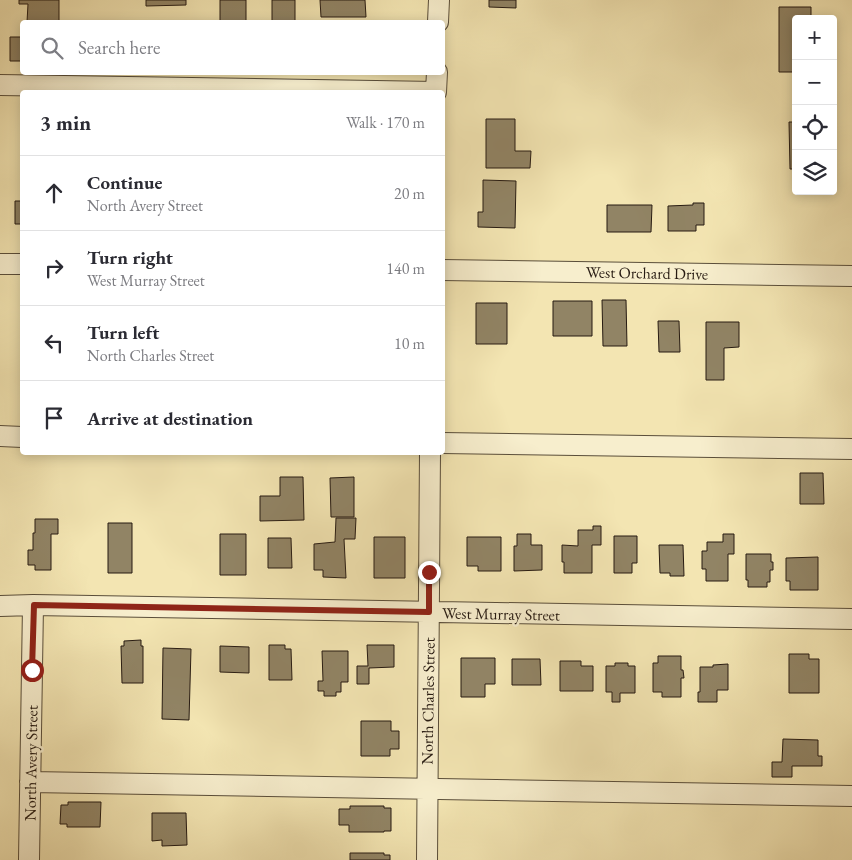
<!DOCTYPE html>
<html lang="en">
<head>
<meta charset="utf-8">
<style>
  :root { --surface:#fff; --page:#f2f2f3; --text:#2b2b33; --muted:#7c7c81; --line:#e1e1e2 }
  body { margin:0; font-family:"EB Garamond",serif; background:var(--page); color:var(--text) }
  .controls { position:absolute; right:15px; top:15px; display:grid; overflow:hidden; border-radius:5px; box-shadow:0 2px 12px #0003 }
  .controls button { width:45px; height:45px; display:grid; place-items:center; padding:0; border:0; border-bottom:1px solid var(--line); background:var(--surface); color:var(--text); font:25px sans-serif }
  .stop { position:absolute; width:15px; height:15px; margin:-11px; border:4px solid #8f2418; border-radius:50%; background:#fff }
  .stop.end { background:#8f2418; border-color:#fff; box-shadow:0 1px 5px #0008 }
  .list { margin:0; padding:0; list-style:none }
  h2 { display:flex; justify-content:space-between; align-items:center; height:65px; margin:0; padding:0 20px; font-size:21px }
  h2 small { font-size:16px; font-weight:400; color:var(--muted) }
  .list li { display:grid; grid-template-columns:32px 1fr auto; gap:15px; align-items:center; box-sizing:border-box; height:75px; padding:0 20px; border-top:1px solid var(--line) }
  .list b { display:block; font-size:19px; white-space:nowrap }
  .list p { margin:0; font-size:16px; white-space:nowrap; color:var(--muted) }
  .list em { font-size:16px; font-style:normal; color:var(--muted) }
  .icon { flex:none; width:28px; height:28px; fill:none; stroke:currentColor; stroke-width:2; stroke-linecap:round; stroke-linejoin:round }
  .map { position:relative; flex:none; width:852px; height:860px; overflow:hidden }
  .search { position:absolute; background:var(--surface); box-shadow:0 2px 12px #0003; left:20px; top:20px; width:425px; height:55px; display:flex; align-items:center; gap:12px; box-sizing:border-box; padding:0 18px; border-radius:5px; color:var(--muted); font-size:19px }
  .panel { position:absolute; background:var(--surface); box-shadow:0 2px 12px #0003; left:20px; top:90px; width:425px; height:365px; border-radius:5px }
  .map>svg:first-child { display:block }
  .building { fill:#918465; stroke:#271b12 }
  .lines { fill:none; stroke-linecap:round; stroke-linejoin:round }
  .minor-casing { stroke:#5a4e3a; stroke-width:22 }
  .minor { stroke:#f7eecd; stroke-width:20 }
  .route { stroke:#8f2418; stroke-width:6 }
  .labels { text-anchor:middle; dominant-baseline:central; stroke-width:5; stroke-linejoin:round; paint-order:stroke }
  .street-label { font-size:16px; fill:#271b12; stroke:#f7eecd }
</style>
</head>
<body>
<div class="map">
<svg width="852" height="860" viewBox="0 0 852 860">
  <rect width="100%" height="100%" fill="#f3e5b2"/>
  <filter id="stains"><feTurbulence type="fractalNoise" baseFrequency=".004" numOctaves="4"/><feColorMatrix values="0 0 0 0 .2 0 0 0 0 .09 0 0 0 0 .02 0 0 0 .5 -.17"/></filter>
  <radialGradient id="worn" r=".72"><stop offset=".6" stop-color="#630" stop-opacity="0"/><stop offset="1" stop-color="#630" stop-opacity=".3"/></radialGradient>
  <!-- building -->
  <path class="building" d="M19 0H59V22H27L28 4H19Z
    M146 0H186V5L146 6Z
    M220 0H246V22H220Z
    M272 0H295V22H272Z
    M320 0H365L366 17H321Z
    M489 0H516V8L489 7Z
    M779 7H811V19H796V72H779Z
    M10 37H22V61H10Z
    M486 119H515V151H531L530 168H486Z
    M789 122H796V169H790Z
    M483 180 516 181 515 228 478 227V212H483Z
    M15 201H22V224H15Z
    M693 203H704V225H696V231H668V206L693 205Z
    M607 205H652L651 232H607Z
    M602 300H626L627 346H603Z
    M553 301H592V336H553Z
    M476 303H507V344H476Z
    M658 321H679L680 352H659Z
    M706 322H739V347L724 348V380H706Z
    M800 473H823L824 504H800Z
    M280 477H303L304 520 260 521V496H280Z
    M354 477V517H331L330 478Z
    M336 518H356L355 539H344L346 578 323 577V570H314V544L335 542Z
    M35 519H58V534H51V570H35V565H28V550H33V533H35Z
    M108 523H132V573H108Z
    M593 526H601V545H592V573H564V562H562V545L578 546V530H593Z
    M220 534H246V575H220Z
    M517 534H531V545H542V570L514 571V546H517Z
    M723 534H734V554H728V581H706V569H702V551H707V542H723Z
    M614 536H637V563H632V573H614Z
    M374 537H405V578H374Z
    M467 537H501V571H478V566H467Z
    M268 538H291L292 568H268Z
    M659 545H683L684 576H670V573H660Z
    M746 554H771V562H773V570H770V582H767V587H748V580H746Z
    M818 557V590H790V581H786V558Z
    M141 640V646H143V683H122L121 646H124V641Z
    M269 645H285V649H291L292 680H269Z
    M367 645H394V667L369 668V684H357V666H368Z
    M220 646 249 647V673L220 672Z
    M163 648 191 649 189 720 162 719Z
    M322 651H348V682H341V692H336V696H324V691H318V681H323Z
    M789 654H809V659H819V693H789Z
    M658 656H681V670H683L684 678H681V697H662V692H653V663H658Z
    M461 658H495V684H485V697H461Z
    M512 659H540L541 685H512Z
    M560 661H581V666H593V691H560Z
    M615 663H628V666H635V693H620V702H612V692H606V666H615Z
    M728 664V690H717V702H698V692H700V667H713V665Z
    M361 721H391V731H399V749H390V756H361Z
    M783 739 818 740V756H822V766H792V777H772V762H782Z
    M68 802H101L100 827H67V824H60L61 805H68Z
    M350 806H384V808H391V831H384V832H349V825H339V809H350Z
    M152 813H186L187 845 162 846V840L152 841Z
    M350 853H384V855H390V860H350Z"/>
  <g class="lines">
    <defs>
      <path id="minor" d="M438 22 439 0
        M0 85 436 92
        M436 92 437 72
        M0 264H22
        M442 270 852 276
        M0 436 22 437
        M442 443 852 449
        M0 606 33 605 852 619
        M30 782 852 796
        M29 860 33 605
        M427 860 430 452"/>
    </defs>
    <!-- minor casing -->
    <use href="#minor" class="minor-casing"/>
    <!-- minor -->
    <use href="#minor" class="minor"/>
  </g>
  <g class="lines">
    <!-- route -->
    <path class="route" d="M32 670 34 605 429 612V572"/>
  </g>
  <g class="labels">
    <!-- street labels -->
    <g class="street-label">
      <text transform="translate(647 273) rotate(1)">West Orchard Drive</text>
      <text transform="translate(501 614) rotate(1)">West Murray Street</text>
      <text transform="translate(428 701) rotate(-89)">North Charles Street</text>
      <text transform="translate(31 763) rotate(-89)">North Avery Street</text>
    </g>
  </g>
  <rect width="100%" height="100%" filter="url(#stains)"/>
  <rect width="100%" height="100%" fill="url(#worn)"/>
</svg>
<div class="controls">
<button>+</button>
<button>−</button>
<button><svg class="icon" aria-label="locate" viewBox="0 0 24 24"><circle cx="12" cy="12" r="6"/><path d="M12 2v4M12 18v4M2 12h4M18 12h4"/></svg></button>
<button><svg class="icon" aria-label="layers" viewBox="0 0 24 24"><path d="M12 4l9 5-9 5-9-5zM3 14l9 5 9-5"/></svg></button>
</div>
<div class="stop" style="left:32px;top:670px"></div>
<div class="stop end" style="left:429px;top:572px"></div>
<div class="search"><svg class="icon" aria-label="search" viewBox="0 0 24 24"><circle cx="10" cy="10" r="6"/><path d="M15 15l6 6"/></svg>Search here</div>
<section class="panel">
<h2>3 min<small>Walk · 170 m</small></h2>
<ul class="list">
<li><svg class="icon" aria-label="ahead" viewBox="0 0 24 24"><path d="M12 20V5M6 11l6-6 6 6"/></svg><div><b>Continue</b><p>North Avery Street</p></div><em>20 m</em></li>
<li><svg class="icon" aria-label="right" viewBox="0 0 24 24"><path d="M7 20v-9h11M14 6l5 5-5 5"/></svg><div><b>Turn right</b><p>West Murray Street</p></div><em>140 m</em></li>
<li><svg class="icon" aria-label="left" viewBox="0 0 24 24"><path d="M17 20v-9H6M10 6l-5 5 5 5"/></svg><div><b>Turn left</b><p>North Charles Street</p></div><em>10 m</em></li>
<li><svg class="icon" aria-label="arrive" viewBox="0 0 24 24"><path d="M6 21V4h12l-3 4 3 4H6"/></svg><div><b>Arrive at destination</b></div></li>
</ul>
</section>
</div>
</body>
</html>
